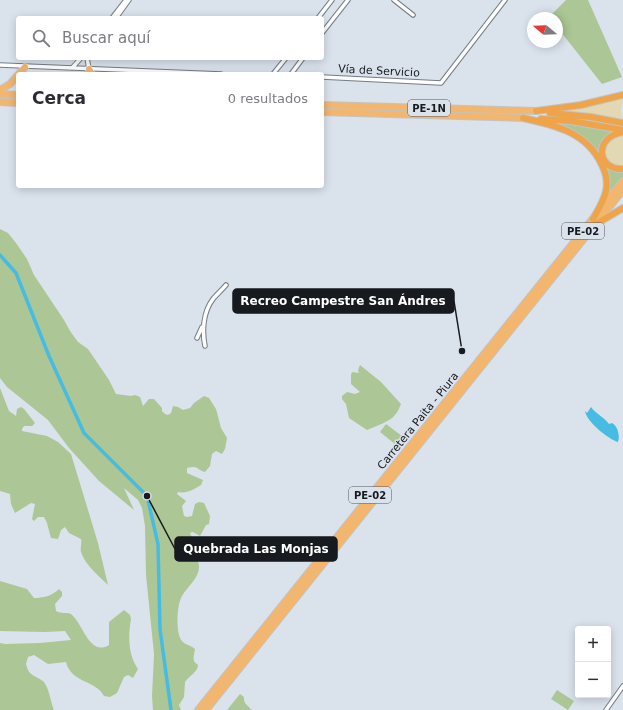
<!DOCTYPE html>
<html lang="es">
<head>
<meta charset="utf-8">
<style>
  :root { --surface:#fff; --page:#f7f7f7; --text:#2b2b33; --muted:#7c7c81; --line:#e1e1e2 }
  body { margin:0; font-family:"DejaVu Sans",sans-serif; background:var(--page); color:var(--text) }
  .controls { position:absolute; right:12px; bottom:12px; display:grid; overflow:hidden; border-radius:4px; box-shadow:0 2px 10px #0003 }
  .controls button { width:36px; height:36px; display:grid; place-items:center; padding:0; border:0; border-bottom:1px solid var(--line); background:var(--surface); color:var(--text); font:20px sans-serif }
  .compass { position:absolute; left:527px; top:12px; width:36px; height:36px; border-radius:50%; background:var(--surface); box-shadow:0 2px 10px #0003; rotate:289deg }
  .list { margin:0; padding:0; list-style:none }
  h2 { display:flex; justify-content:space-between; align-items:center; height:52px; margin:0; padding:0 16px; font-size:17px }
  h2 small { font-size:13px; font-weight:400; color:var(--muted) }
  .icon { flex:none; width:22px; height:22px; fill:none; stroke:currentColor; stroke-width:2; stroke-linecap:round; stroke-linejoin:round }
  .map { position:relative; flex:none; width:623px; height:710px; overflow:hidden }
  .search { position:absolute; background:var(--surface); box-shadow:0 2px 10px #0003; left:16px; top:16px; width:308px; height:44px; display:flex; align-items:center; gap:10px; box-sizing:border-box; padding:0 14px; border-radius:4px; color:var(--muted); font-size:15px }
  .panel { position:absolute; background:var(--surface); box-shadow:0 2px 10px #0003; left:16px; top:72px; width:308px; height:116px; border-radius:4px }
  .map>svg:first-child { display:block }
  .green { fill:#acc795 }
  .sand { fill:#e2d8b3 }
  .water { fill:#46bce2 }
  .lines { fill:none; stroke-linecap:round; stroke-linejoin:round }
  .canal { stroke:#46bce2; stroke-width:3.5 }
  .minor-casing { stroke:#757c85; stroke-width:5.5 }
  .trunk-casing { stroke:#c3c3c4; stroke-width:8 }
  .motorway-casing { stroke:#c3c3c4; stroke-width:8 }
  .minor { stroke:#fff; stroke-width:3.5 }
  .trunk { stroke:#f2b66e; stroke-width:6 }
  .motorway { stroke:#efa449; stroke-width:6 }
  .labels { text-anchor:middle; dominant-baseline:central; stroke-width:3; stroke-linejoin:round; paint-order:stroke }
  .shield { fill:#dae2ec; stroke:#52565c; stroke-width:1 }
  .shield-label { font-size:10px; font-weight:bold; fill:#171a1e }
  .street-label { font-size:11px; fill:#171a1e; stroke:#dae2ec }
  .leader { fill:none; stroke:#171a1e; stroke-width:1.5 }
  .callout-dot { fill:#171a1e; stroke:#dae2ec; stroke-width:1.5 }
  .callout { fill:#171a1e; stroke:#171a1e; stroke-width:1.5 }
  .callout-label { font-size:12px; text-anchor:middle; font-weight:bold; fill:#fff }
</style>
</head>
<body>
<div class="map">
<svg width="623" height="710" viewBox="0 0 623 710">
  <rect width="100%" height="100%" fill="#dae2ec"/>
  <!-- green -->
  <path class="green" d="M566 0H588L622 77 602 84 557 27V18L549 17Z
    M554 123 589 126 616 131C601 136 599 143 600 158L595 151Z
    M603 163 623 171V177L607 197Z
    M0 229 8 233 16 243 27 259 34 275 64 320 70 331 78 342 88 349 109 380 116 394 131 396 135 395 140 397 143 406 149 399H154L162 408V411L165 414 168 415 171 413 173 406 178 407 183 410 190 408 194 403 204 396 209 398 216 409 221 428 227 438 225 449 222 454 216 451 212 454 210 466 205 472C196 470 200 465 187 468V473L203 480 201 485C195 489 186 494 178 492L177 494 186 501 182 506 184 516 187 517 192 516 195 504 199 502 204 503 210 516 209 524 206 525 200 536 193 532 190 533 193 540C202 541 205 548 200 555L192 553 191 557 194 560 198 561C203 576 188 585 182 596 177 604 175 633 182 641 185 645 191 645 195 649 194 657 191 660 198 665 198 672 189 676 185 682L184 697 179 705 181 710H153L152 696 154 654 146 575 145 526 142 508 138 500 124 488 134 510 99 481 69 448 48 420 7 387 0 378Z
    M360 365 381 382 401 404C399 408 398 412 395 415 391 421 374 427 367 430L349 418 346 404 342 399V396L347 392 355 394 360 392 351 384V375L352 372 359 373 358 370Z
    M0 388 9 411 16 416 17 409 21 407 24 409 35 423 32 426H24L22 429V431L47 436 58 442 71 454 98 543 108 585C99 576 85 565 81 552 80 548 82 543 81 539L69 533 65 527 61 530 58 539 51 538 47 523 44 517H38L34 521 32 519 35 504 31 503 15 513 11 504 10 494 0 491Z
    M386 424 402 436 395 444 380 432Z
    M0 581 27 589 34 598C43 598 52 596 59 589L62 592V596L55 604 56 611C61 614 67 612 71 614 83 623 89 657 109 645V622L124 610 130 615 131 619C128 636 128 655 138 669L133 678 128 675 124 677 117 693 110 697 104 696C96 680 71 683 66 662L48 664 34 655 28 657 26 664C27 667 28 671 30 673 34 677 40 678 44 682 50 691 50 700 54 710H0V643L5 644 40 643 71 640 65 631 45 632 0 631Z
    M557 690 574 701 568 710 551 699Z
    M240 694 244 697C243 703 248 706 252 710H227Z"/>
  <!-- sand -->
  <path class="sand" d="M623 98 621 111 623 120 594 114 564 111 592 106Z
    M618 135H623V167C616 167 606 163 605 156 604 152 606 146 606 143Z"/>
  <!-- water -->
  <path class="water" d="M591 407C595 413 604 417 609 424L612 423C618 426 620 436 618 442 608 439 586 421 585 411L587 413Z"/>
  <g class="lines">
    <!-- canal -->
    <path class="canal" d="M0 255 16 273 49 356 84 433 147 496 158 544 160 629 171 710"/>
    <defs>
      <path id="minor" d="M394 0 413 15
        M112 18 126 0
        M116 18 129 0
        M318 18 332 0
        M322 33 348 0
        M87 58 89 69
        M0 65 221 74
        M72 68 81 58
        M273 74 286 58
        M291 74 303 58
        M322 77 441 83 505 0
        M197 338 202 327
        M205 346C202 331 203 312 213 299 217 294 222 290 226 285
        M606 710 623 686"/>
      <path id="trunk" d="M89 69 92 74
        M0 90 10 84 25 67
        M0 94 18 95
        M0 102 18 103
        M322 105 536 111
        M322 112 523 118
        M198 710 623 181
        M206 710 623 190"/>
      <path id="motorway" d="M536 111 581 105 623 95
        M550 113 591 117 623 123
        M523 118C555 125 587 132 602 165 606 173 608 182 606 191 604 201 598 210 593 219
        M541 119 571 121 623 130
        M623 132C591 138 599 171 623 169
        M596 224 623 208"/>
    </defs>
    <!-- minor casing -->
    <use href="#minor" class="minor-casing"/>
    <!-- trunk casing -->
    <use href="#trunk" class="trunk-casing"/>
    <!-- motorway casing -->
    <use href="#motorway" class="motorway-casing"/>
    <!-- minor -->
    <use href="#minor" class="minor"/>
    <!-- trunk -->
    <use href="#trunk" class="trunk"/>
    <!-- motorway -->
    <use href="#motorway" class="motorway"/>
  </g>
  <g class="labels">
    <!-- shield labels -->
    <g class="shield">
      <rect x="408" y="100" width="42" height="16" rx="3"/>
      <rect x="562" y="223" width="42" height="16" rx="3"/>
      <rect x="349" y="487" width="42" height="16" rx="3"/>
    </g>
    <g class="shield-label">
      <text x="429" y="108">PE-1N</text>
      <text x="583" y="231">PE-02</text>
      <text x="370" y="495">PE-02</text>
    </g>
    <!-- street labels -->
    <g class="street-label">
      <text transform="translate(379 71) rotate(3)">Vía de Servicio</text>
      <text transform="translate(418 421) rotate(-51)">Carretera Paita - Piura</text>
    </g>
  </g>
  <!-- callouts -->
  <path class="leader" d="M462 351L454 301M147 496L175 549"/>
  <g class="callout-dot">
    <circle cx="462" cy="351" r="4"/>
    <circle cx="147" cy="496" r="4"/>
  </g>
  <g class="callout">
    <rect x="233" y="289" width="221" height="24" rx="4"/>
    <rect x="175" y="537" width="162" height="24" rx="4"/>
  </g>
  <g class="callout-label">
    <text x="343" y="305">Recreo Campestre San Ándres</text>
    <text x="256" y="553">Quebrada Las Monjas</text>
  </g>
</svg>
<div class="controls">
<button>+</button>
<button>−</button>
</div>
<svg class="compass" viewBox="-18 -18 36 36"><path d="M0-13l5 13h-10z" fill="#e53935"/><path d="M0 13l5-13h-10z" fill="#7c7c81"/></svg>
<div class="search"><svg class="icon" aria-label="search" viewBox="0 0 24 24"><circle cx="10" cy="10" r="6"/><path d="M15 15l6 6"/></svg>Buscar aquí</div>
<section class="panel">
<h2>Cerca<small>0 resultados</small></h2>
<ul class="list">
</ul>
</section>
</div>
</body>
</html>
